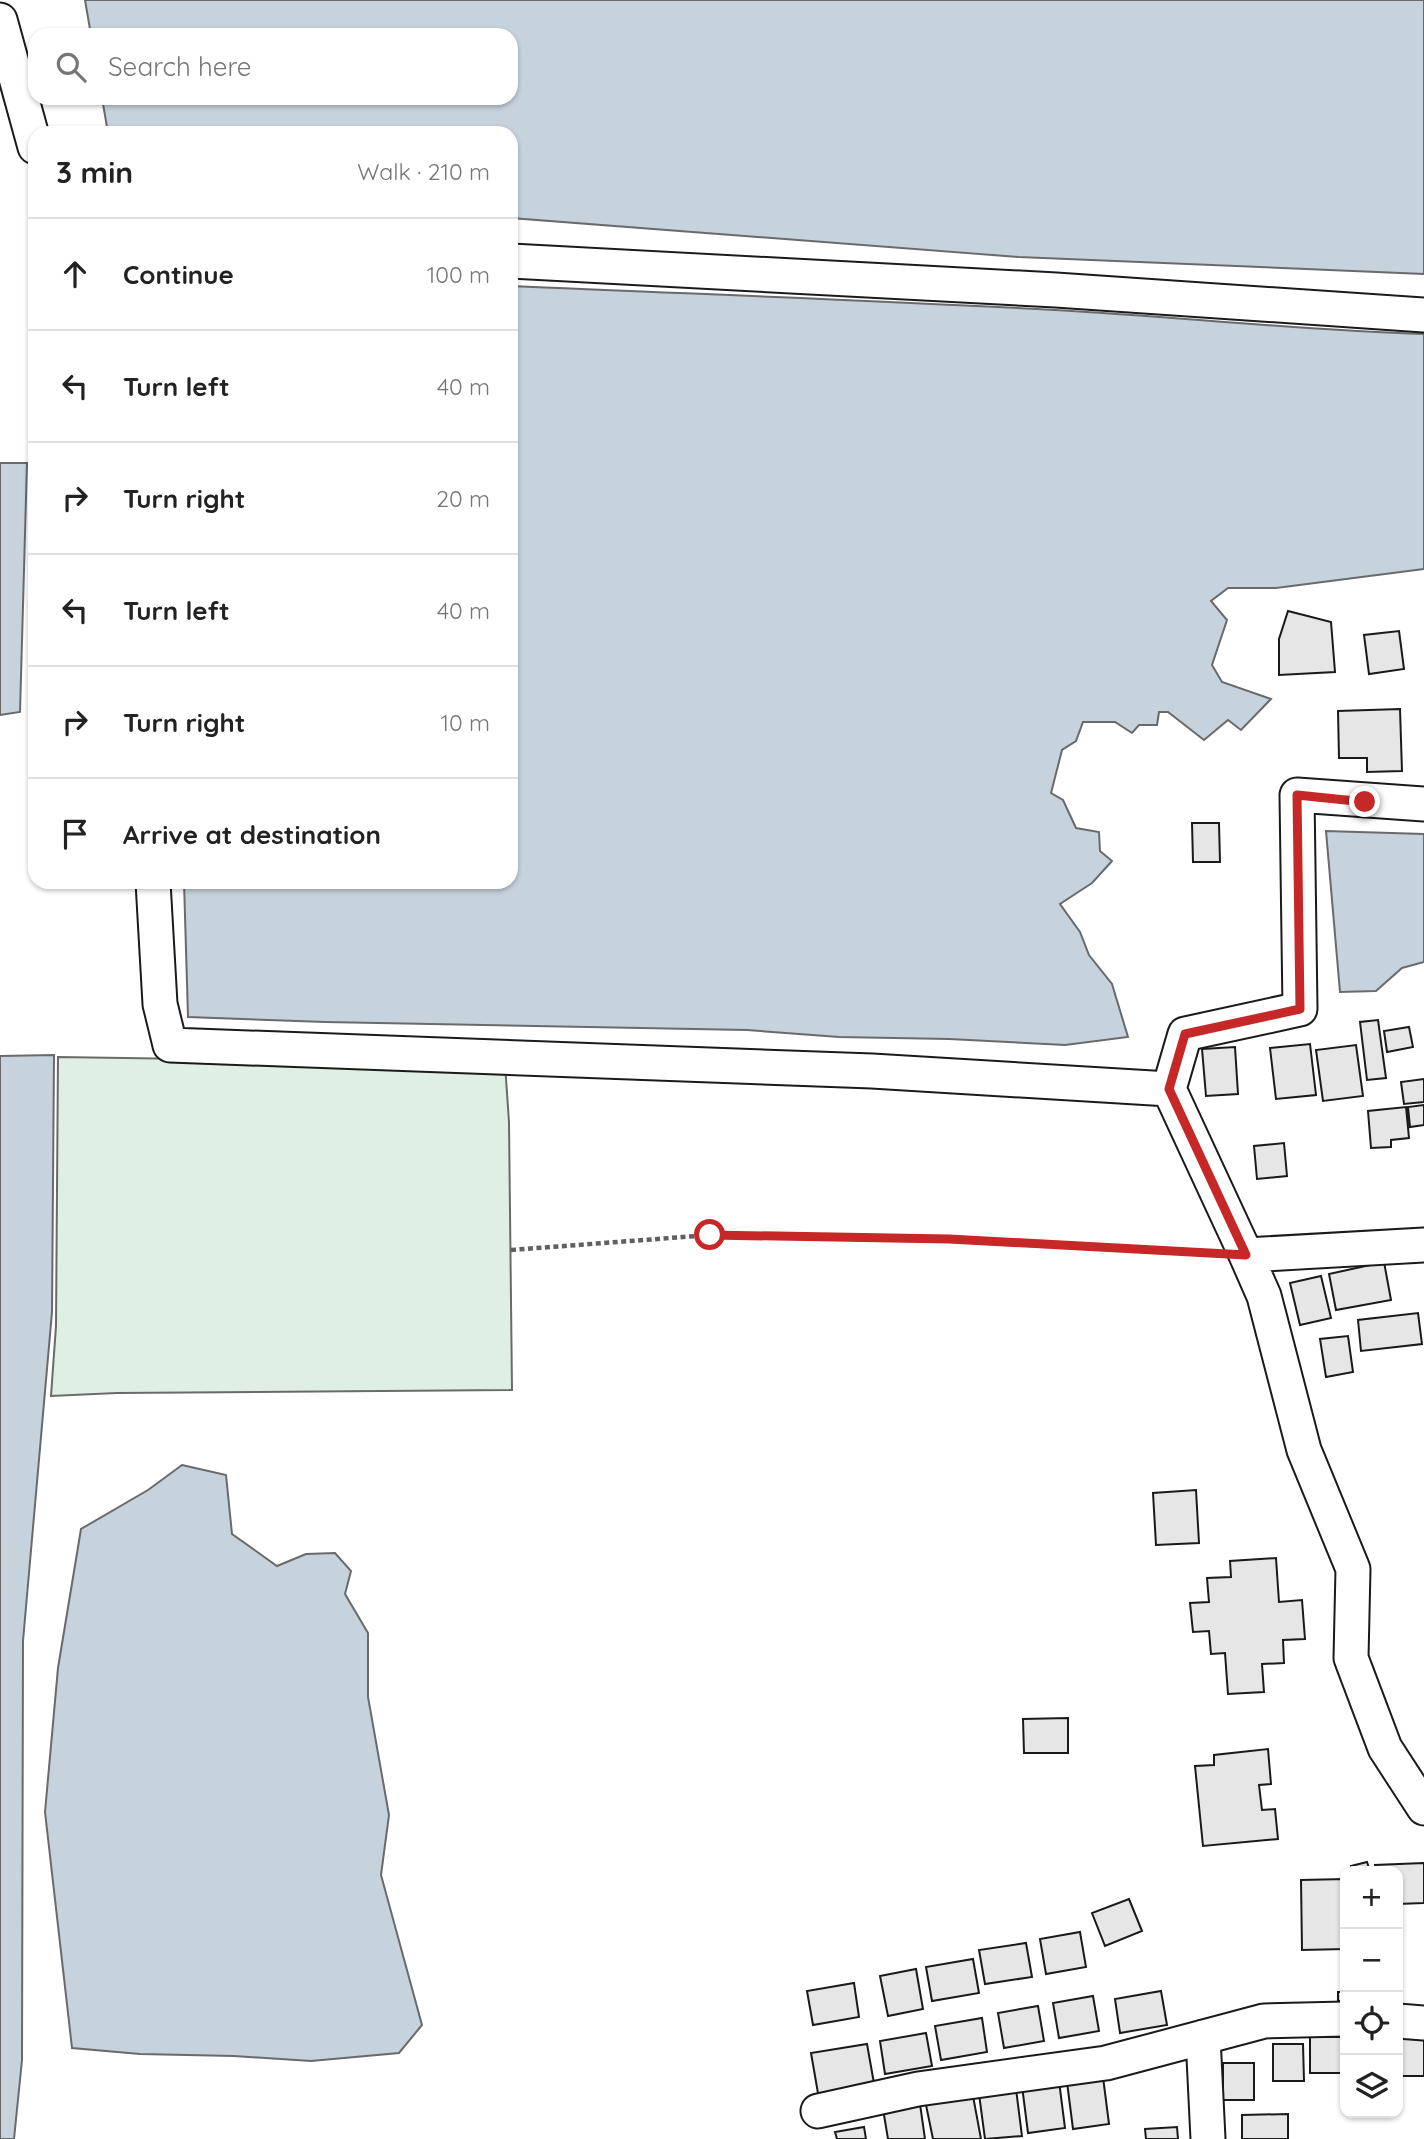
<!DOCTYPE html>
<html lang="en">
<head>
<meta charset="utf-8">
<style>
  :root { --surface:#fff; --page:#f6f6f6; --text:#222; --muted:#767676; --line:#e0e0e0 }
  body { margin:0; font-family:Quicksand,sans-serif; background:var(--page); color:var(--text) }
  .controls { position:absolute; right:21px; bottom:21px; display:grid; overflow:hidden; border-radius:14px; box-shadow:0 2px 5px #0004 }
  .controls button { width:63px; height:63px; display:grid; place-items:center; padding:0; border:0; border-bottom:2px solid var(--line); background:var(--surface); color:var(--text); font:35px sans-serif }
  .stop { position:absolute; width:21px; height:21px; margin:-16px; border:5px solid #c62828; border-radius:50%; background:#fff }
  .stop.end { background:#c62828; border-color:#fff; box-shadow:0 2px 7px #0008 }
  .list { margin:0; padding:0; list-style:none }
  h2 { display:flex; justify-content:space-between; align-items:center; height:91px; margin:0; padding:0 28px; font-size:30px }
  h2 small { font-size:23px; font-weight:400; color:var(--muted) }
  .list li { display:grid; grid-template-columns:46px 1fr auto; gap:21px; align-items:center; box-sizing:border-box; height:112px; padding:0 28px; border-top:2px solid var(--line) }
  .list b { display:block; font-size:26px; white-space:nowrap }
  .list em { font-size:23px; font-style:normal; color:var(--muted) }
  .icon { flex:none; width:38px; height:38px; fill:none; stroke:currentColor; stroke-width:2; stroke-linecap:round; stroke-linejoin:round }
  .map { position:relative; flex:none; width:1424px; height:2139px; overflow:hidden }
  .search { position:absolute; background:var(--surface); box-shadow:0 2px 5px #0004; left:28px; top:28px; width:490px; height:77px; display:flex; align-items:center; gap:18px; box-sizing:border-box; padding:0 24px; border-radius:21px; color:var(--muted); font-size:26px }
  .panel { position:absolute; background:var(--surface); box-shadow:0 2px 5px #0004; left:28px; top:126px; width:490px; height:763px; border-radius:21px }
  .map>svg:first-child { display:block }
  .green { fill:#e0efe3; stroke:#6a6a6a; stroke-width:2 }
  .water { fill:#c6d2dc; stroke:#6a6a6a; stroke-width:2 }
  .building { fill:#e6e6e6; stroke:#1a1a1a; stroke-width:2 }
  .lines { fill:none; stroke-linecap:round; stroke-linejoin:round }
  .street-casing { stroke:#1a1a1a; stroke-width:37 }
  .path { stroke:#5f5f5f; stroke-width:4.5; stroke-dasharray:5 3.5; stroke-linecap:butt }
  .street { stroke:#fff; stroke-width:33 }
  .route { stroke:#c62828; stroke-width:9 }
</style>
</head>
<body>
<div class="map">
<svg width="1424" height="2139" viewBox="0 0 1424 2139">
  <rect width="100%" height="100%" fill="#fff"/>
  <!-- green -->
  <path class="green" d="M58 1057 505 1064 509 1122 512 1390 117 1393 51 1396 56 1326Z"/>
  <!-- water -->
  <path class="water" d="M85 0H1424V274L1019 257 511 218V133H108L102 98H511V35H91Z
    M511 286C692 294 874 300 1055 310 1178 317 1301 330 1424 334V569L1276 588H1228L1211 601 1227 620 1212 665 1222 682 1271 699 1241 730 1228 720 1204 740 1168 712H1159L1157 725H1139L1132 733 1115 722H1083L1076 741 1062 750 1051 793 1063 800 1076 828 1099 832 1100 851 1112 861 1092 883 1060 904 1080 932 1089 955 1112 984 1128 1037 1065 1045 949 1039 839 1037 747 1030 325 1022 188 1017 184 882H511Z
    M0 463H27L20 712 0 715Z
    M1326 831 1424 834V962L1402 968 1376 991 1340 992Z
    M54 1055 52 1312 23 1641 22 2060 14 2139H0V1056Z
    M182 1465 226 1475 232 1534 277 1566 306 1554 335 1553 351 1571 345 1594 368 1633V1697L389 1815 381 1875 422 2025 399 2053 311 2061 234 2056 140 2054 72 2048 45 1812 58 1668 81 1529 148 1490Z"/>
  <!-- building -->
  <path class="building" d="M1288 611 1331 622 1335 672 1279 675V639Z
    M1399 631 1404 669 1369 674 1364 635Z
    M1400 709 1402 771 1367 772V758H1339L1338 711Z
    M1192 823H1219L1220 862H1193Z
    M1378 1020 1386 1078 1367 1080 1360 1022Z
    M1409 1027 1413 1047 1387 1052 1384 1031Z
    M1310 1044 1316 1095 1276 1099 1270 1048Z
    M1356 1045 1363 1096 1323 1101 1316 1050Z
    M1235 1047 1238 1094 1206 1096 1202 1049Z
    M1424 1079V1102L1404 1104 1401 1082Z
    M1424 1105V1125L1410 1127 1408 1107Z
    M1406 1107 1409 1138 1391 1140V1147L1371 1148 1368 1111Z
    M1284 1143 1287 1176 1257 1179 1254 1146Z
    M1384 1262 1391 1300 1336 1310 1329 1274Z
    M1321 1276 1331 1318 1300 1325 1290 1283Z
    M1418 1313 1422 1344 1361 1351 1358 1320Z
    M1348 1336 1353 1372 1326 1377 1320 1339Z
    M1196 1490 1199 1543 1156 1545 1153 1493Z
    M1276 1558 1279 1602 1302 1600 1305 1639 1283 1640 1284 1663 1262 1664 1264 1692 1228 1694 1225 1653 1211 1654 1209 1631 1193 1632 1190 1603 1209 1602 1207 1578 1231 1577 1230 1561Z
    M1068 1718V1753H1024L1023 1719Z
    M1268 1749 1271 1784 1259 1785 1262 1810 1275 1809 1278 1839 1203 1846 1195 1766 1214 1765V1755Z
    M1367 1862 1370 1871H1352L1351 1866Z
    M1424 1863V1903L1398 1904V1871H1376L1375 1865Z
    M1345 1879V1949L1302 1950 1301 1880Z
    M1129 1899 1142 1931 1105 1946 1092 1913Z
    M1080 1932 1086 1967 1046 1974 1040 1939Z
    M1026 1943 1032 1977 985 1984 979 1950Z
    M973 1959 979 1993 932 2001 926 1967Z
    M916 1969 923 2009 888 2016 880 1976Z
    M854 1983 859 2017 813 2025 807 1991Z
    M1161 1991 1167 2025 1120 2033 1115 1999Z
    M1338 1992H1345V2001H1338Z
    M1093 1996 1099 2031 1059 2038 1053 2003Z
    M1038 2006 1044 2041 1004 2048 998 2013Z
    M982 2018 987 2052 941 2060 935 2026Z
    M926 2033 932 2066 885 2074 880 2041Z
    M1310 2037H1341V2073H1310Z
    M1424 2038V2076H1399V2039Z
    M867 2044 875 2089 819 2099 811 2053Z
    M1273 2044H1303L1304 2081H1273Z
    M1223 2063H1254V2100H1223Z
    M1103 2077 1109 2124 1073 2129 1067 2082Z
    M1059 2081 1065 2128 1028 2133 1022 2086Z
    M1016 2089 1022 2136 985 2139 979 2094Z
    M973 2096 981 2139H933L926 2105Z
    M920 2104 925 2139H888L883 2109Z
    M1288 2114V2139H1242V2115Z
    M864 2127 866 2139H837L835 2132Z
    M1177 2127 1178 2139H1146L1145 2129Z"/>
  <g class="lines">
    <defs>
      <path id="street" d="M0 20 35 147
        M511 261 1056 290 1424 315
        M153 882 160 1004 170 1045 872 1071 1169 1089 1185 1034 1300 1009 1297 795 1424 804
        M1169 1089 1246 1255 1424 1245
        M1246 1255 1264 1296 1304 1450 1353 1569 1351 1658 1385 1748 1424 1808
        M1398 2021 1424 2023
        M1203 2037 1208 2139
        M818 2111 918 2089 1106 2063 1264 2021 1345 2019"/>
    </defs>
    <!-- street casing -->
    <use href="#street" class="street-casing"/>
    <!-- path -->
    <path class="path" d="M511 1250 710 1235 949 1239 1206 1253"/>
    <!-- street -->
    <use href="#street" class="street"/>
  </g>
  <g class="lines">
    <!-- route -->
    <path class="route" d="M710 1235 949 1239 1246 1255 1169 1089 1185 1034 1300 1009 1297 795 1365 802"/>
  </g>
</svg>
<div class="controls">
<button>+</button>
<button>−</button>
<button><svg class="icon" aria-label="locate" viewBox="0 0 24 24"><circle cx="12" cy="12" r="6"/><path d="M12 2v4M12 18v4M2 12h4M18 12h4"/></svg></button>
<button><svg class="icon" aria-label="layers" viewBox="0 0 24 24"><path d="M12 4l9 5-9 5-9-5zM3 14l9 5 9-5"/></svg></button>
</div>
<div class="stop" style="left:710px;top:1235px"></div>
<div class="stop end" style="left:1365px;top:802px"></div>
<div class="search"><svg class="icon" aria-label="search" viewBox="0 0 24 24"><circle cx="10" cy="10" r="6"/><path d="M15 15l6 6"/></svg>Search here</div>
<section class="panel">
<h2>3 min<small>Walk · 210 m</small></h2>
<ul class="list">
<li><svg class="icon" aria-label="ahead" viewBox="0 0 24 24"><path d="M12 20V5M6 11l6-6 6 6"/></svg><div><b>Continue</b></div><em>100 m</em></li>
<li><svg class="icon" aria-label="left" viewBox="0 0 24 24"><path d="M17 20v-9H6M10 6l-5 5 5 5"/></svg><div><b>Turn left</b></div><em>40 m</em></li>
<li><svg class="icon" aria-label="right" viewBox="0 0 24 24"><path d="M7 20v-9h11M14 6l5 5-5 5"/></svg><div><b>Turn right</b></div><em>20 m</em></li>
<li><svg class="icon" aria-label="left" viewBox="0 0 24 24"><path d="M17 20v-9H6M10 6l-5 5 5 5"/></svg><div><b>Turn left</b></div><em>40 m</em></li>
<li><svg class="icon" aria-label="right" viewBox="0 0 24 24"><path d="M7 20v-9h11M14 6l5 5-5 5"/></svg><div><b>Turn right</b></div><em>10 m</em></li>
<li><svg class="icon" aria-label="arrive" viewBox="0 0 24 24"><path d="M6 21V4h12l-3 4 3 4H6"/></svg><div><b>Arrive at destination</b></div></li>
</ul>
</section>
</div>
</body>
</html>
